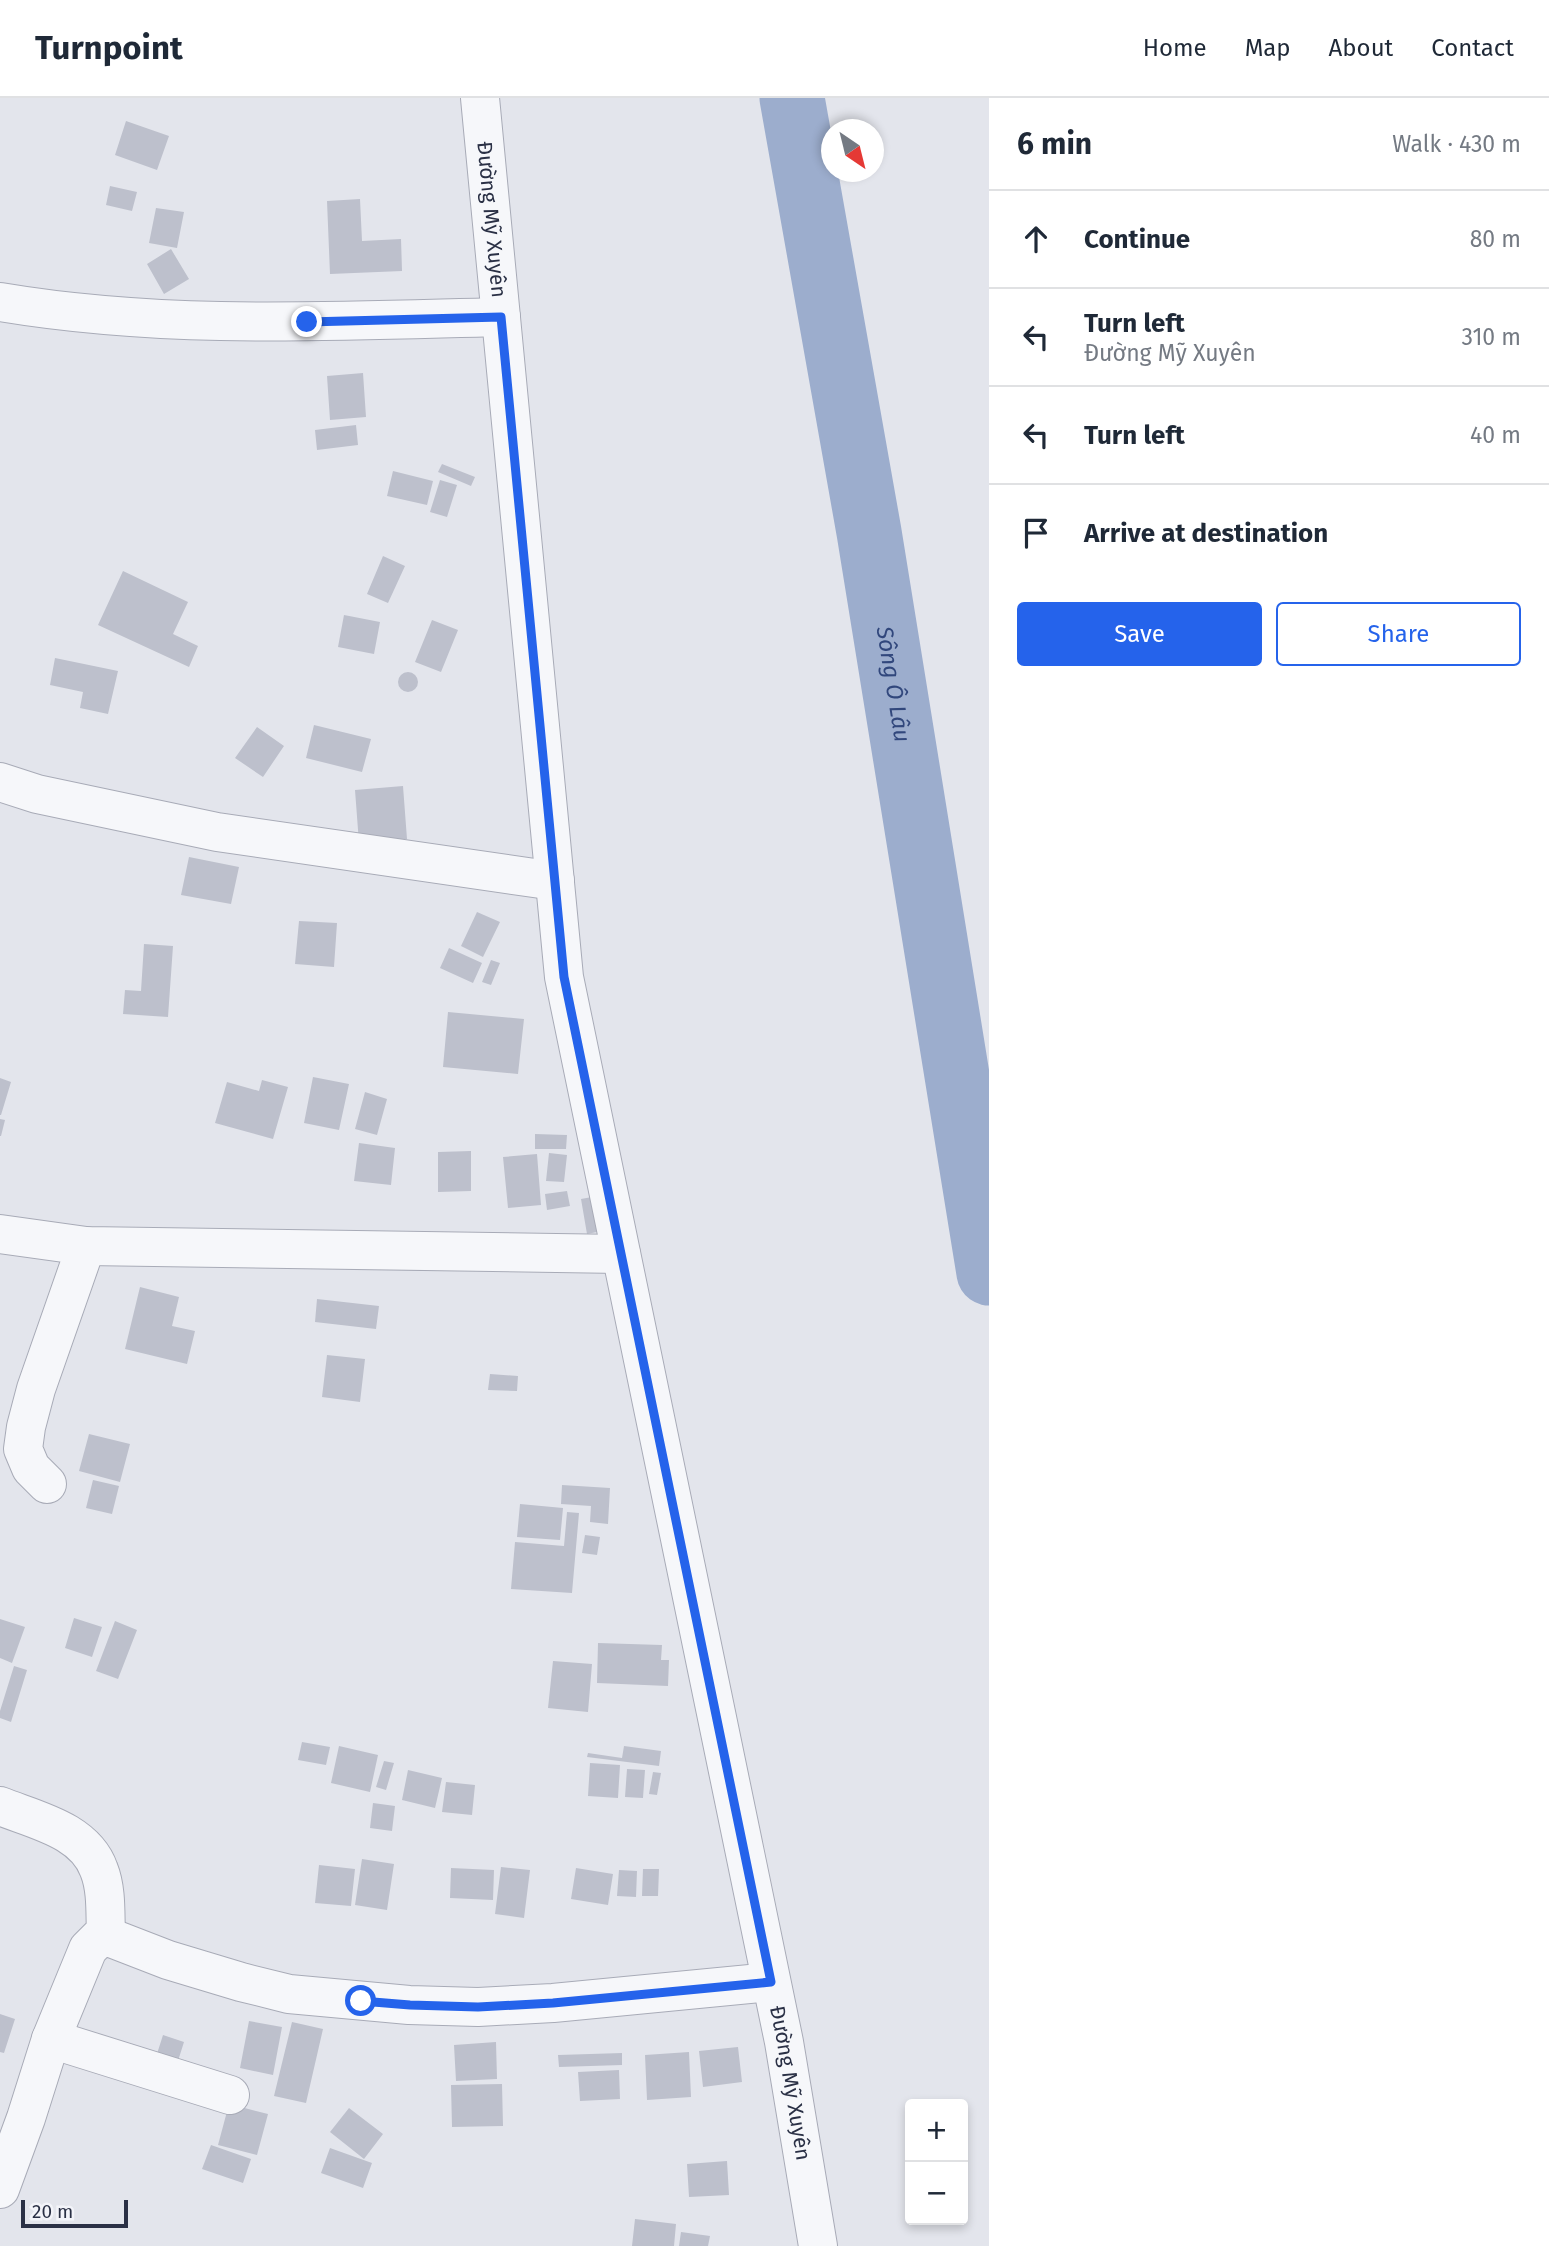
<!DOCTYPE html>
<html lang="en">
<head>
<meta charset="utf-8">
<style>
  :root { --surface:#fff; --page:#f2f2f3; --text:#1f2937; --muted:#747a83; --line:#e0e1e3; --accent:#2563eb }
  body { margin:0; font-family:"Fira Sans",sans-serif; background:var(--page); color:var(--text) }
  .controls { position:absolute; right:21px; bottom:21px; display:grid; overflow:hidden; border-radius:7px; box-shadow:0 4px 10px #0003 }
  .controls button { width:63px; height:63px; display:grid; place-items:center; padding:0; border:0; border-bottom:2px solid var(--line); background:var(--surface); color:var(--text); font:35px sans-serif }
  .compass { position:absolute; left:821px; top:21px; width:63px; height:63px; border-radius:50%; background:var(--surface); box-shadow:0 4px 10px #0003; rotate:145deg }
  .scale { position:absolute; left:21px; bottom:18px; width:107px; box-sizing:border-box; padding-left:7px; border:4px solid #2a3045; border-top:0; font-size:19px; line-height:24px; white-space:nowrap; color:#2a3045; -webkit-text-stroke:5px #f3f4f9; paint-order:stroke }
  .stop { position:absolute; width:21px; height:21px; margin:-16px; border:5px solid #2563eb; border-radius:50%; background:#fff }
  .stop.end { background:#2563eb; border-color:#fff; box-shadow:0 2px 7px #0008 }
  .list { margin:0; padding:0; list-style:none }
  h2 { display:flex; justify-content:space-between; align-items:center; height:91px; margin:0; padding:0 28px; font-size:30px }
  h2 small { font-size:23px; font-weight:400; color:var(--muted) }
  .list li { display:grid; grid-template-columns:46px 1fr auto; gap:21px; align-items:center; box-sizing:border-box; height:98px; padding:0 28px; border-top:2px solid var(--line) }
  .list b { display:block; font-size:26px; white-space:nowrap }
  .list p { margin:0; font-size:23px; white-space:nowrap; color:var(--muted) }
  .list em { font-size:23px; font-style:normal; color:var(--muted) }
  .actions { display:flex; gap:14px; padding:21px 28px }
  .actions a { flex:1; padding:16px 0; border:2px solid var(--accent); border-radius:7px; text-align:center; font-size:24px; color:var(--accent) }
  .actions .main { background:var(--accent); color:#fff }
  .icon { flex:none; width:38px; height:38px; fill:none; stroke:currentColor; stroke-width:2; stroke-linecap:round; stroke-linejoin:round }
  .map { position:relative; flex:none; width:989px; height:2148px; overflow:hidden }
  header { display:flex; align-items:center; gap:42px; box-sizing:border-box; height:98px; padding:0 35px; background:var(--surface); border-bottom:2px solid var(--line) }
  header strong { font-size:33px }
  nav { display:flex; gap:38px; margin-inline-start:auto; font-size:24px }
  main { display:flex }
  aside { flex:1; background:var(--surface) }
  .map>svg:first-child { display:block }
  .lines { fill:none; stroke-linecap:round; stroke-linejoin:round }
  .river { stroke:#9cadcd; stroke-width:65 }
  .building { fill:#bdc0cc }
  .street-casing { stroke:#a8abb7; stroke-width:40 }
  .street { stroke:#f6f7fa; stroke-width:38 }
  .route { stroke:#2563eb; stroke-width:9 }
  .labels { text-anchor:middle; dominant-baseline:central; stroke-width:6; stroke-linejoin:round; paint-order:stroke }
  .street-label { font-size:21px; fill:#2a3045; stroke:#f3f4f9 }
  .water-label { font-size:23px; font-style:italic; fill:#31477c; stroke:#f3f4f9 }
</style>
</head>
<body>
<header>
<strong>Turnpoint</strong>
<nav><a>Home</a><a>Map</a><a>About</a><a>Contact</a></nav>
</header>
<main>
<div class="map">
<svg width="989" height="2148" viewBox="0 0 989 2148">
  <rect width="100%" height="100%" fill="#e3e5ec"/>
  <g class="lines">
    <!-- river -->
    <path class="river" id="s1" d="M792 0 869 434 989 1175"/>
  </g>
  <!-- building -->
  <path class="building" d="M126 23 169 38 157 72 115 57Z
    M110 88 137 94 132 113 106 107Z
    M360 101 362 143 401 141 402 173 330 176 327 103Z
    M156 110 184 114 177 150 149 145Z
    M171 151 189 181 164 196 147 166Z
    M363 275 366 319 330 322 327 278Z
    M356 327 358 347 317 352 315 332Z
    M442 366 475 379 471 388 438 374Z
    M393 373 433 383 427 407 387 398Z
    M440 382 457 387 447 419 430 414Z
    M383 458 405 468 388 505 367 496Z
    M123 473 188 504 173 536 198 548 189 569 98 527Z
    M344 517 380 524 374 556 338 549Z
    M432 522 458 532 441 574 415 564Z
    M55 560 118 573 108 616 80 610 83 594 50 587Z
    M398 584a10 10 0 1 1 20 0a10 10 0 1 1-20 0Z
    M314 627 371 641 362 674 306 660Z
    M257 629 284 648 263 679 235 660Z
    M403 688 407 741 359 745 355 692Z
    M189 759 239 769 231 806 181 797Z
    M477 814 500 824 483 859 461 848Z
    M299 823 337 825 334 869 295 866Z
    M144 846 173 848 168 919 123 916 125 892 141 893Z
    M449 850 482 865 473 885 440 870Z
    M491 862 500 865 491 887 482 884Z
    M448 914 524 921 518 976 443 969Z
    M313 979 349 986 339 1032 304 1025Z
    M0 980 11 984 1 1017H0Z
    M262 982 288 989 273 1041 215 1025 227 984 259 993Z
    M365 994 387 1001 377 1037 355 1031Z
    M0 1021 5 1022 1 1038H0Z
    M535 1036 567 1037 566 1051H535Z
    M359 1045 395 1050 391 1087 354 1083Z
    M471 1053V1093L438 1094V1054Z
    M549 1055 567 1057 564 1084 546 1083Z
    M537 1056 541 1107 508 1110 503 1059Z
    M567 1093 570 1108 547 1112 545 1096Z
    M592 1099 597 1134 587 1136 581 1101Z
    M140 1189 179 1199 172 1228 195 1233 187 1266 125 1251Z
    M317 1201 379 1208 376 1231 315 1224Z
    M327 1257 365 1261 360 1304 322 1299Z
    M490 1276 518 1278 517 1293 488 1292Z
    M89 1336 130 1346 120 1384 79 1373Z
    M93 1382 119 1388 112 1416 86 1410Z
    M562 1387 610 1390 608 1426 590 1424 591 1408 561 1406Z
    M520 1406 563 1410 560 1442 517 1439Z
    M567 1414 579 1415 572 1495 511 1491 515 1444 564 1448Z
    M585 1437 600 1439 597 1457 582 1455Z
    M74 1520 102 1529 92 1559 65 1550Z
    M0 1521 25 1529 12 1565 0 1560Z
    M115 1523 137 1532 118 1581 96 1573Z
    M598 1545 662 1547 661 1562H669L668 1588 597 1585Z
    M553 1563 592 1566 588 1614 548 1610Z
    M14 1568 27 1572 11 1624 0 1620V1613Z
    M302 1644 330 1649 326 1667 298 1662Z
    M339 1648 378 1657 370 1694 331 1685Z
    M624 1648 661 1653 659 1668 587 1659 588 1655 622 1660Z
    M384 1663 394 1665 386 1692 376 1689Z
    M590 1665 620 1667 618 1700 588 1698Z
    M627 1671 645 1672 643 1700 625 1699Z
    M408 1672 442 1680 435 1710 402 1702Z
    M653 1674 661 1675 657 1697 649 1696Z
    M446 1684 475 1687 472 1717 442 1714Z
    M373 1705 395 1708 392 1733 370 1730Z
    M362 1761 394 1766 387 1812 355 1807Z
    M319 1767 355 1771 351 1808 315 1805Z
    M501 1769 530 1772 524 1820 495 1816Z
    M451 1770 494 1772 493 1802 450 1800Z
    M576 1770 613 1776 608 1807 571 1801Z
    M643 1771H659L658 1798H642Z
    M619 1772 637 1773 636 1799 617 1798Z
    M0 1916 15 1921 4 1955 0 1954Z
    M249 1923 282 1929 273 1977 240 1970Z
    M292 1924 323 1931 306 2005 274 1998Z
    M163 1937 184 1944 177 1966 156 1959Z
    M496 1944 497 1981 456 1983 454 1947Z
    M738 1949 742 1984 703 1989 699 1953Z
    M689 1954 691 1999 647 2002 645 1957Z
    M622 1955V1967L559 1969 558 1957Z
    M619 1972 620 2001 580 2003 578 1974Z
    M502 1986 503 2028 452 2029 451 1987Z
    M229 2006 268 2016 257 2057 218 2047Z
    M349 2010 383 2036 364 2061 330 2034Z
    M211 2047 251 2061 243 2085 202 2071Z
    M330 2050 372 2065 363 2090 321 2075Z
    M727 2063 729 2097 689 2099 687 2066Z
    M635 2121 676 2126 674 2148H632Z
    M681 2134 710 2138 708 2148H679Z"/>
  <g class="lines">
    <defs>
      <g id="street">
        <path id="s2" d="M480 0 564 879 784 1944 818 2148"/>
        <path d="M0 204C166 232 334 223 501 219"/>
        <path d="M0 684 37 696 217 734 555 783"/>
        <path d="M0 1136 86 1148 621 1156"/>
        <path d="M47 1386 31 1370 23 1351 26 1329 36 1291 86 1148"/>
        <path d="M0 1708C35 1722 85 1732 99 1772 107 1792 105 1817 106 1838"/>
        <path d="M51 1941 230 1997"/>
        <path d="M0 2091 26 2020 51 1941 88 1851 99 1840 106 1838 168 1862 241 1884 289 1896 409 1907 478 1909 553 1905 771 1884"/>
      </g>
    </defs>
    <!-- street casing -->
    <use href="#street" class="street-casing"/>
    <!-- street -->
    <use href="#street" class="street"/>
  </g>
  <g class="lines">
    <!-- route -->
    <path class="route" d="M307 224 501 219 564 879 771 1884 553 1905 478 1909 410 1907 361 1903"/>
  </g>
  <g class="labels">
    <!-- street labels -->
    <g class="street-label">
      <text stroke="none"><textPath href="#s2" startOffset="122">Đường Mỹ Xuyên</textPath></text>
      <text stroke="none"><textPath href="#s2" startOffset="2012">Đường Mỹ Xuyên</textPath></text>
    </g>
    <!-- water labels -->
    <g class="water-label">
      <text stroke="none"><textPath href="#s1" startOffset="595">Sông Ô Lâu</textPath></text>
    </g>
  </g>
</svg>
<div class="controls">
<button>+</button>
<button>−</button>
</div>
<svg class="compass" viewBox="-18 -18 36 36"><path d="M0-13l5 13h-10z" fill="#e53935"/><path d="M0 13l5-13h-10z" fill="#747a83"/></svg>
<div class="scale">20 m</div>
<div class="stop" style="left:361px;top:1903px"></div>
<div class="stop end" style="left:307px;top:224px"></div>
</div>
<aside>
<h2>6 min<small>Walk · 430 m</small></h2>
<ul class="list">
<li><svg class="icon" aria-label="ahead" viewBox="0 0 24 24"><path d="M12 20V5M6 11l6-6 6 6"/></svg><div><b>Continue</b></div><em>80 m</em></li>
<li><svg class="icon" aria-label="left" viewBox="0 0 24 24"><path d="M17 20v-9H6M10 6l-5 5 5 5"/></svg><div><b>Turn left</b><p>Đường Mỹ Xuyên</p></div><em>310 m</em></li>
<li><svg class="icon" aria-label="left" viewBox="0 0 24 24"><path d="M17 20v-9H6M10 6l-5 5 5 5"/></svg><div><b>Turn left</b></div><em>40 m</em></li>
<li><svg class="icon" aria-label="arrive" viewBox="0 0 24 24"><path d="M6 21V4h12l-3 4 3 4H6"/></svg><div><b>Arrive at destination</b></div></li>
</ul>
<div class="actions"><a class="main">Save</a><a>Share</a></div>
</aside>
</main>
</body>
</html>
